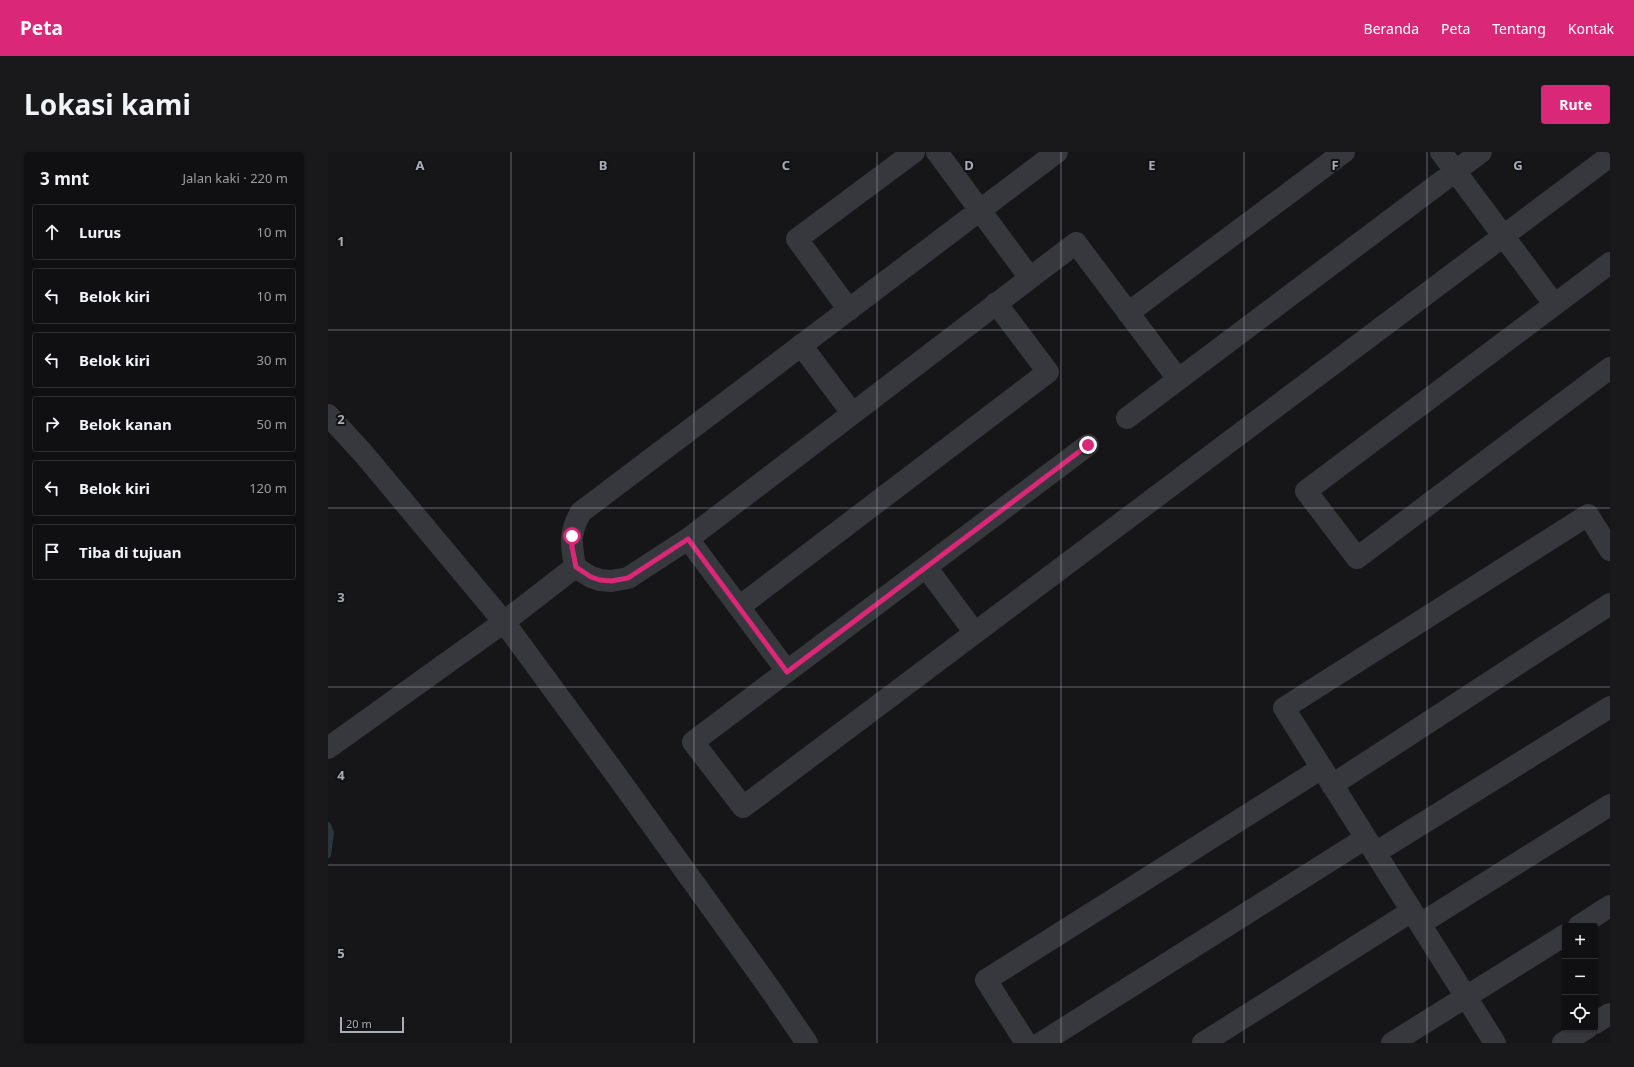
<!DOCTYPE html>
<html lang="id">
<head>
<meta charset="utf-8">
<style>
  :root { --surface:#101012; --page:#19191b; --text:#f1f3f6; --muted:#9c9d9f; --line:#303032; --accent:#db2777 }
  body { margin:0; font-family:"Noto Sans",sans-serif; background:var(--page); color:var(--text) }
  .controls { position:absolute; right:12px; bottom:12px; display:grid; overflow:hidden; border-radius:4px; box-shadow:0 1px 3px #0004 }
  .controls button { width:36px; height:36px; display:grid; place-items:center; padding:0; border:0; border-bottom:1px solid var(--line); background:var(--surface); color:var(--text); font:20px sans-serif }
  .scale { position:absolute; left:12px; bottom:10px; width:64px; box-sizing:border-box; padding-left:4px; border:2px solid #a8adb8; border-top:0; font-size:11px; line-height:14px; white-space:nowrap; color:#a8adb8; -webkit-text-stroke:3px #111113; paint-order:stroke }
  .stop { position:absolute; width:12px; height:12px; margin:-9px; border:3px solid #db2777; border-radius:50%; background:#fff }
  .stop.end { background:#db2777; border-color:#fff; box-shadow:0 1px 4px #0008 }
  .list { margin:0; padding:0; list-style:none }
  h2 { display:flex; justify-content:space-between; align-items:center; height:52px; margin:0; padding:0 16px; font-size:17px }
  h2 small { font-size:13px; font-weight:400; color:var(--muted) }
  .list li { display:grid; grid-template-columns:26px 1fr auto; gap:12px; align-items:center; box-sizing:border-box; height:56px; margin:0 8px 8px; padding:0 8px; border:1px solid var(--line); border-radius:4px }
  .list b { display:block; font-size:15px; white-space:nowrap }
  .list em { font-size:13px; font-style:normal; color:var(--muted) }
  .icon { flex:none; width:22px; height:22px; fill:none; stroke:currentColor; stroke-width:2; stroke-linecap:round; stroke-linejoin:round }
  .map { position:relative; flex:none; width:1282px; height:891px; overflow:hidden; border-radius:4px }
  header { display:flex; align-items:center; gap:24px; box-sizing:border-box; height:56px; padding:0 20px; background:var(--accent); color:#fff }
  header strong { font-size:19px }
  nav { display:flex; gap:22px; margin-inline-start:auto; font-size:14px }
  .intro { display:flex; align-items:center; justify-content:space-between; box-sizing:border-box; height:96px; padding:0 24px }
  h1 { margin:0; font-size:28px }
  .button { padding:10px 18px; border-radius:4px; background:var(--accent); color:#fff; font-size:14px; font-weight:700 }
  main { display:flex; gap:24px; padding:0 24px }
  aside { flex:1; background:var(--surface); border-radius:4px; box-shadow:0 1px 3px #0004 }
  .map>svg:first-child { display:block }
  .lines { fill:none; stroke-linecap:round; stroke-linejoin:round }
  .stream { stroke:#2c353c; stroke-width:6 }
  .minor { stroke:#37383d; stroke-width:22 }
  .route { stroke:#db2777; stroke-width:5 }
  .grid { fill:none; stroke:#a8adb8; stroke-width:1; stroke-opacity:0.55 }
  .grid-label { font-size:13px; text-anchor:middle; font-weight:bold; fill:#a8adb8; stroke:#111113; stroke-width:4; stroke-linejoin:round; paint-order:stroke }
</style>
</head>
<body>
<header>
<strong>Peta</strong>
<nav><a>Beranda</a><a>Peta</a><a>Tentang</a><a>Kontak</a></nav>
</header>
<div class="intro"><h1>Lokasi kami</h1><a class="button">Rute</a></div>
<main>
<aside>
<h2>3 mnt<small>Jalan kaki · 220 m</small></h2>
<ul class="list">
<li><svg class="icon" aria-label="ahead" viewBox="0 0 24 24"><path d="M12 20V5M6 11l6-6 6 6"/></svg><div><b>Lurus</b></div><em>10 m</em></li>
<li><svg class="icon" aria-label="left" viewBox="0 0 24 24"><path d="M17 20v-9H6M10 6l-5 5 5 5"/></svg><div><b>Belok kiri</b></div><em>10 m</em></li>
<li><svg class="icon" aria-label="left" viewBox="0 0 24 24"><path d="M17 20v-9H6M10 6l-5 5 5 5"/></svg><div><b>Belok kiri</b></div><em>30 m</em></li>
<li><svg class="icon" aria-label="right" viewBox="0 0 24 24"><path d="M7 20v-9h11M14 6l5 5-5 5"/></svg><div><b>Belok kanan</b></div><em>50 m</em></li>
<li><svg class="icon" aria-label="left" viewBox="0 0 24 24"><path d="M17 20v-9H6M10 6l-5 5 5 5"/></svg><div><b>Belok kiri</b></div><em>120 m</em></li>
<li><svg class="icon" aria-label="arrive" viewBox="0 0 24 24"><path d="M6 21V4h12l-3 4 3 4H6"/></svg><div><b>Tiba di tujuan</b></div></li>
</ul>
</aside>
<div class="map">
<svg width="1282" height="891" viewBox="0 0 1282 891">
  <rect width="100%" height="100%" fill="#161618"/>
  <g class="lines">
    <!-- stream -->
    <path class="stream" d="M0 673 3 681 0 703"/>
    <!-- minor -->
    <path class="minor" d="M609 0 702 126
      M1113 0 1226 152
      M1282 111 978 339 1029 406 1282 216
      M521 158 469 87 586 0
      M800 161 1016 0
      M473 193 524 261
      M0 263 35 301 176 470 286 620 440 834 479 891
      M799 266 1153 0
      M760 293 365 590 415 655 1282 4
      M360 387 459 519
      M247 415 263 425 272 428 283 429 300 426 360 387 748 91 850 227
      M598 415 647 481
      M411 455 720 220 668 151
      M0 596 176 470 247 415C243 392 241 380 253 360L729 0
      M1004 633 1282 452
      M1047 701 1282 555
      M1092 772 1282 653
      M1251 774 1282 754
      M1267 871 1282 862
      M698 891 658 828 994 616
      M713 891 1038 686
      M875 891 1084 759
      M1064 891 1237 783
      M1167 891 956 556 1260 363 1282 398
      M1235 891 1259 876"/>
  </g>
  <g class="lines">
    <!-- route -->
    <path class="route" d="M244 384V395L248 415 263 425 272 428 283 429 300 426 360 387 459 520 760 293"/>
  </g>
  <!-- grid -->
  <path class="grid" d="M183 0V891M366 0V891M549 0V891M733 0V891M916 0V891M1099 0V891M0 178H1282M0 356H1282M0 535H1282M0 713H1282"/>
  <g class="grid-label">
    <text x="92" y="18">A</text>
    <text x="275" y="18">B</text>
    <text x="458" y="18">C</text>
    <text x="641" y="18">D</text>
    <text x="824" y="18">E</text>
    <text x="1007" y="18">F</text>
    <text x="1190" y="18">G</text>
    <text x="13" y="94">1</text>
    <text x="13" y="272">2</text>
    <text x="13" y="450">3</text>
    <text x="13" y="628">4</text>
    <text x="13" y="806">5</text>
  </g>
</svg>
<div class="controls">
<button>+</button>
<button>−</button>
<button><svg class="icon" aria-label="locate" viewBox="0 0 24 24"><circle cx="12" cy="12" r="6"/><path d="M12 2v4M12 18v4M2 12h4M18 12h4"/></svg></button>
</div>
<div class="scale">20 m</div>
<div class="stop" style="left:244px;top:384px"></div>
<div class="stop end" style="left:760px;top:293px"></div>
</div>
</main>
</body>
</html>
